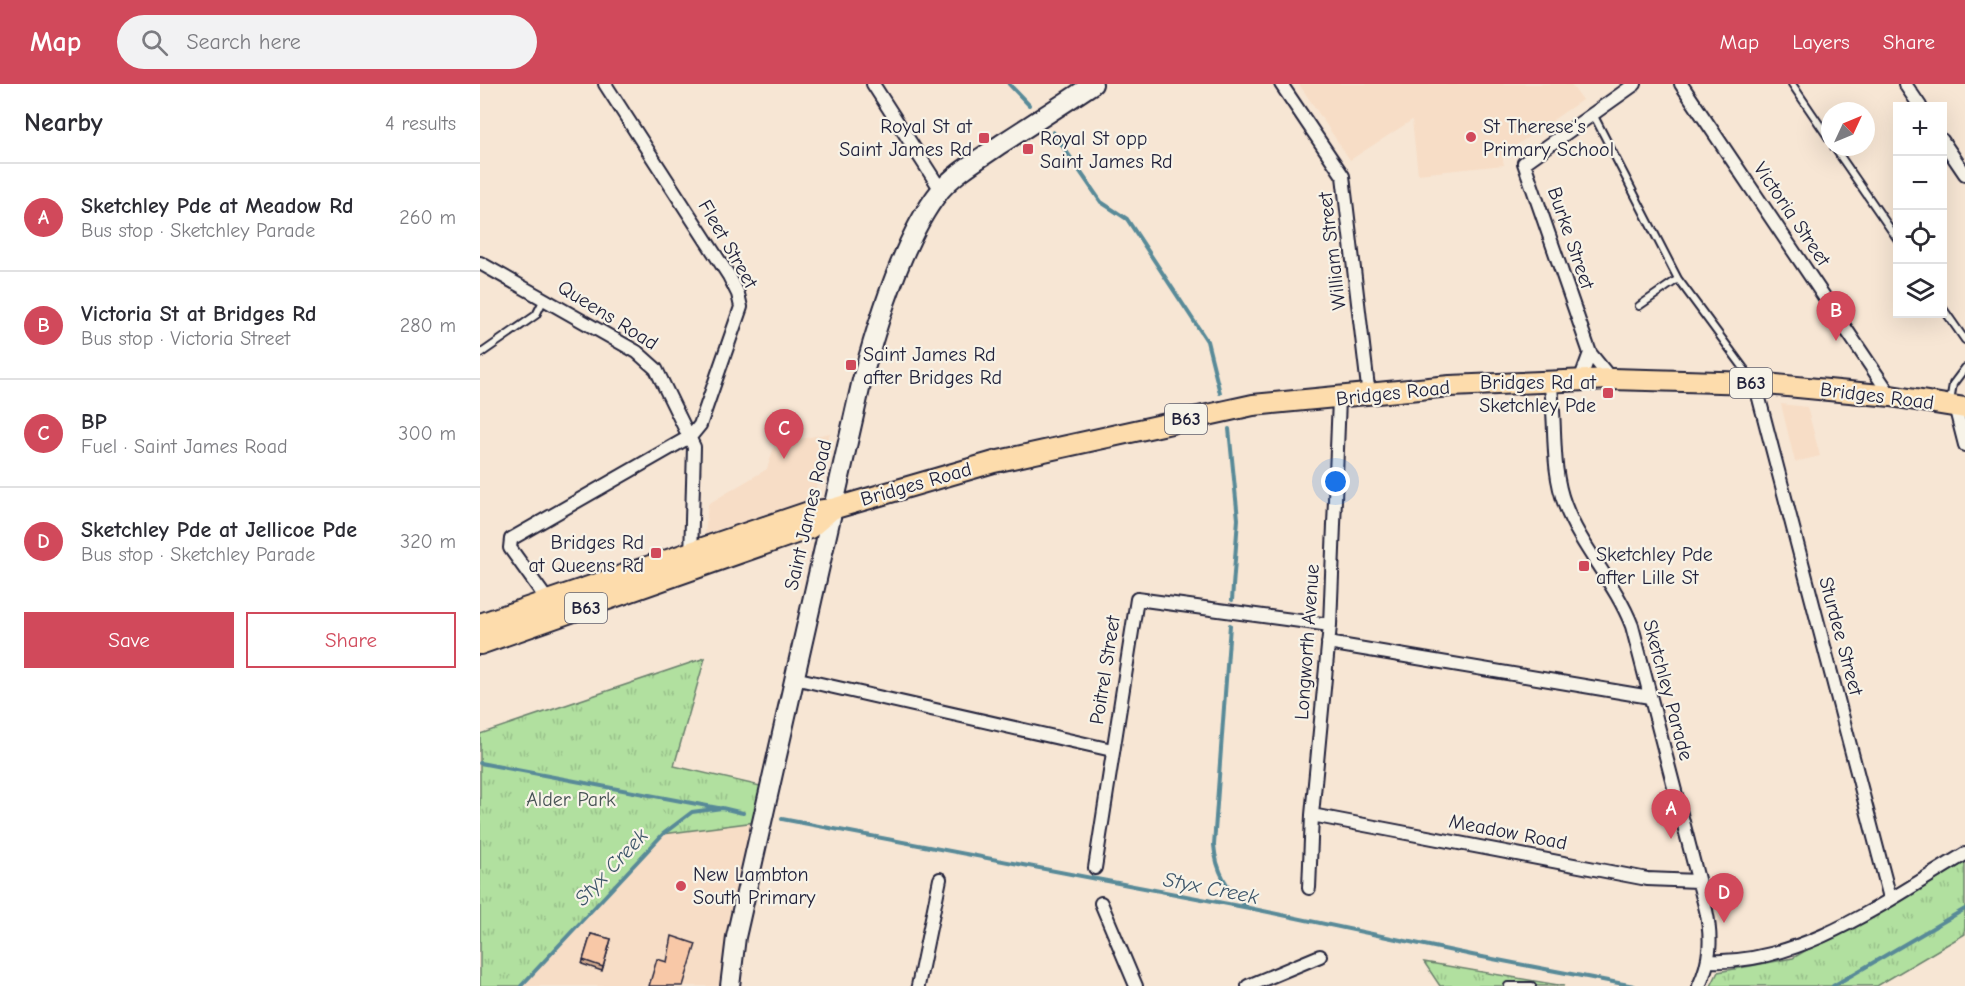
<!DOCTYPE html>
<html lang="en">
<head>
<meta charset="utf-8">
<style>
  :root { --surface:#fff; --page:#f2f2f3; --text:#2b2b33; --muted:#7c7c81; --line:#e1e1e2; --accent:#d1495b }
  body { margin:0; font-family:"Comic Neue",sans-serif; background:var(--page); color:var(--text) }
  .controls { position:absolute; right:18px; top:18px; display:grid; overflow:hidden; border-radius:0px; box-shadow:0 6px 24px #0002 }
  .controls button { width:54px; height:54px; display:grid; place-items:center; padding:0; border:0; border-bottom:2px solid var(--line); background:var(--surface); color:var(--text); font:30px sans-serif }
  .compass { position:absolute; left:1341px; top:18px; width:54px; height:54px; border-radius:50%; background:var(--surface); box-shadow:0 6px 24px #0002; rotate:46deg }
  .you { position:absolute; left:856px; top:398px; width:21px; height:21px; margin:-15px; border:4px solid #fff; border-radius:50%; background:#1a73e8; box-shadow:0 0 0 9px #1a73e833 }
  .badge { display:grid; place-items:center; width:39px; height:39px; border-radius:50%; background:var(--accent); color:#fff; font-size:20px; font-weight:700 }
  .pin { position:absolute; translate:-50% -50px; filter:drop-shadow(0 2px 3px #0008) }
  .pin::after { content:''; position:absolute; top:32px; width:21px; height:18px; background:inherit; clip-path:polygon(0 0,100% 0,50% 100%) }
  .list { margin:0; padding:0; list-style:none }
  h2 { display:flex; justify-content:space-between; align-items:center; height:78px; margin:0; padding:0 24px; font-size:26px }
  h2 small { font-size:20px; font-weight:400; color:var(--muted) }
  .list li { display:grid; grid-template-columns:39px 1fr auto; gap:18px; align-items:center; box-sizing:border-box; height:108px; padding:0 24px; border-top:2px solid var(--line) }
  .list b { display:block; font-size:22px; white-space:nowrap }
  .list p { margin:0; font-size:20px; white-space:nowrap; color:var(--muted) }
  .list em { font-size:20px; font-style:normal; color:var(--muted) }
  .actions { display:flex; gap:12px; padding:18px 24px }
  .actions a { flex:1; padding:14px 0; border:2px solid var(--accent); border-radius:0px; text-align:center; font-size:21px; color:var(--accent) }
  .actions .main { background:var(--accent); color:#fff }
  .icon { flex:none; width:33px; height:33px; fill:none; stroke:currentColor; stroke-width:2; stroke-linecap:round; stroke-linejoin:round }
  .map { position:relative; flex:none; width:1485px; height:902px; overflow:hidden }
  header { display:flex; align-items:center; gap:36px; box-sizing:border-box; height:84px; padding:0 30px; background:var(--accent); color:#fff }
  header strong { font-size:28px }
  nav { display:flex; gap:33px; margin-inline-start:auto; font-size:21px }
  .search { width:420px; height:54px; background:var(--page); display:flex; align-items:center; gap:15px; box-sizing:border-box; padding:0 21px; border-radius:33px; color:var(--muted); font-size:22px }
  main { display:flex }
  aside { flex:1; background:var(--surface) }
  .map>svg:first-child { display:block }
  .built { fill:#f7ddc6 }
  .park { fill:url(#park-tufts); stroke:#6a816d; stroke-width:1.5 }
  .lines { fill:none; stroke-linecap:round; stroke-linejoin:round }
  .stream { stroke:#598a98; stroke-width:4 }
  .service-casing { stroke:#22223b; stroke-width:10 }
  .minor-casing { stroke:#22223b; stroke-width:16 }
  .secondary-casing { stroke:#22223b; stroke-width:22 }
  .primary-casing { stroke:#22223b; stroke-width:24 }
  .service { stroke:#f7f3e8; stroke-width:6 }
  .minor { stroke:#f7f3e8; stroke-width:12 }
  .secondary { stroke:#f7f3e8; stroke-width:18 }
  .primary { stroke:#fddcac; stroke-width:20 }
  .wall { fill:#d5ac90; stroke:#22223b; stroke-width:1.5 }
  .building { fill:#f8c8a7; stroke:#22223b; stroke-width:1.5 }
  .poi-dot { fill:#d1495b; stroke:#f7f3e8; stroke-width:2 }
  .labels { text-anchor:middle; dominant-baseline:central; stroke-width:4.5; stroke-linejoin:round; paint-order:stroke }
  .shield { fill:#f7f3e8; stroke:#62616f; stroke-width:1.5 }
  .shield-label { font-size:18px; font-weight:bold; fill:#22223b }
  .poi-label { font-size:20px; fill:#22223b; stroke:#f7f3e8; text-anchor:start }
  .street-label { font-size:20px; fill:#22223b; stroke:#f7f3e8 }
  .park-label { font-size:20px; fill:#465254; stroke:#f7f3e8 }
  .water-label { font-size:21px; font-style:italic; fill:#3e566a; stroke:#f7f3e8 }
</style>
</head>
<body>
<header>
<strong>Map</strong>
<div class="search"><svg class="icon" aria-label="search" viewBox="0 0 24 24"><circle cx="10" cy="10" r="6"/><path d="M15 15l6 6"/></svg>Search here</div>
<nav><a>Map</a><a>Layers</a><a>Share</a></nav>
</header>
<main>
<aside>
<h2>Nearby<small>4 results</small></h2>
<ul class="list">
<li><span class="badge">A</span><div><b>Sketchley Pde at Meadow Rd</b><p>Bus stop · Sketchley Parade</p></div><em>260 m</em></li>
<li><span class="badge">B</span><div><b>Victoria St at Bridges Rd</b><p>Bus stop · Victoria Street</p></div><em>280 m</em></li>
<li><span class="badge">C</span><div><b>BP</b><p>Fuel · Saint James Road</p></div><em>300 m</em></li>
<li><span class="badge">D</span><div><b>Sketchley Pde at Jellicoe Pde</b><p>Bus stop · Sketchley Parade</p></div><em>320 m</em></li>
</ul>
<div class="actions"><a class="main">Save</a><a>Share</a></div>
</aside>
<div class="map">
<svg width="1485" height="902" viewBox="0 0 1485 902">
  <defs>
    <pattern id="park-tufts" width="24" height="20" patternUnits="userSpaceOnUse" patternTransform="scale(1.5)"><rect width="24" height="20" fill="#b1e09f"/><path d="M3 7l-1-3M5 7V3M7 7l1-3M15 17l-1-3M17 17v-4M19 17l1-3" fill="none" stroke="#98c08a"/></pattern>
  </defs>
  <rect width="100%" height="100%" fill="#f7e6d4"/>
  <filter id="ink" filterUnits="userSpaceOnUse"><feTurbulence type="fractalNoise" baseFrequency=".0167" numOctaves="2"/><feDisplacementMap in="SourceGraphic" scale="12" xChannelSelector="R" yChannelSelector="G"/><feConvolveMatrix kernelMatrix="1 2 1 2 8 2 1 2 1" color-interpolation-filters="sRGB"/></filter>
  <g filter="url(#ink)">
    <!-- built -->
    <path class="built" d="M819 0H1091L1102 16 1022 71 1024 81 938 90 932 36 870 76Z
      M1301 320 1327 323 1340 372 1315 378Z
      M350 349 333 415 225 450 228 420 287 385 295 360Z
      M212 728 283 737 250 902H41L183 750Z"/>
    <!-- park -->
    <path class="park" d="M225 574 194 682 289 704 283 737 183 750 41 902H0V650Z
      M1485 773V850L1397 902H1231L1238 888 1313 874Z
      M944 878 1084 902H960Z"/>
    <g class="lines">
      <!-- stream -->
      <path class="stream" d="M529 0 549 21
        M573 48 621 118 647 135 727 257 740 309
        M749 345 758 435 752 516
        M750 541 734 761C736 786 747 807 767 823
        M0 679 238 724
        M302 735 769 824 992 871 1154 902
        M41 902 183 750 212 728 242 724 263 729
        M1353 902 1485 825"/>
      <defs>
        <path id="service" d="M1312 0 1350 56
          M1113 30 1198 195 1271 294
          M1354 63 1418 156
          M1159 222 1198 195
          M1462 223 1485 256
          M0 270 56 231 64 215
          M1470 318 1473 300 1485 284
          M1028 902H1052"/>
        <path id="minor" d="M393 0 461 106
          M801 0 863 92 889 312
          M1201 0 1411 312
          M1425 0 1440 22
          M1462 56 1485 90
          M0 179 157 268 176 285 214 363 211 473
          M1131 295 1110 269 1044 79 1155 0
          M1100 296 1110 269
          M1070 298C1077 337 1070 383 1085 421 1101 464 1135 498 1152 542L1226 826C1232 854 1231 876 1219 902
          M1275 299 1410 814
          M1475 322 1485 361
          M68 517 30 464 31 455 211 352 220 341 261 223 258 210 249 192 125 0
          M848 559 1170 613
          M314 594 632 666
          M832 731 1167 795 1218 797
          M615 784 657 515 850 541
          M829 804 832 731 850 541 859 315
          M621 819 656 902
          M1230 877C1321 881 1409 815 1485 770
          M438 902 460 795
          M768 902 840 872"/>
        <path id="secondary" d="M250 902 256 853 382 296C397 240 423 153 460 107 476 88 501 74 521 60 552 40 583 20 613 0"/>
        <path id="primary" d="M0 540 329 428 352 425 514 378 773 321 970 302 1131 295 1275 299 1411 312 1485 324
          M0 560 330 444 352 425"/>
      </defs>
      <!-- service casing -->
      <use href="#service" class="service-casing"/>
      <!-- minor casing -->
      <use href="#minor" class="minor-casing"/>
      <!-- secondary casing -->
      <use href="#secondary" class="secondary-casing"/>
      <!-- primary casing -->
      <use href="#primary" class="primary-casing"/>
      <!-- service -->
      <use href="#service" class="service"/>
      <!-- minor -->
      <use href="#minor" class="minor"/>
      <!-- secondary -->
      <use href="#secondary" class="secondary"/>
      <!-- primary -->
      <use href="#primary" class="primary"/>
    </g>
    <!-- wall -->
    <path class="wall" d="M111 850 131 855 122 887 102 880Z"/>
    <!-- building -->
    <path class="building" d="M111 850 131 855 123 883 103 876Z
      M192 852 216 860 203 902H169L177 875 187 878Z"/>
  </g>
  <!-- markers -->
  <g class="poi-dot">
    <circle cx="991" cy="53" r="6"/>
    <rect x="498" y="48" width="12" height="12" rx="3"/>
    <rect x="542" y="59" width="12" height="12" rx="3"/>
    <rect x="365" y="275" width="12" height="12" rx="3"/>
    <rect x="1122" y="303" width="12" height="12" rx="3"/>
    <rect x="170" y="463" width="12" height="12" rx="3"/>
    <rect x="1098" y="476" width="12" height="12" rx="3"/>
    <circle cx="201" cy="802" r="6"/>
  </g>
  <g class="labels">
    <!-- shield labels -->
    <g class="shield">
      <rect x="1250" y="284" width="42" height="30" rx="4.5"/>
      <rect x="685" y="320" width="42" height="30" rx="4.5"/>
      <rect x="85" y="509" width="42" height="30" rx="4.5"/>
    </g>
    <g class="shield-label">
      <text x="1271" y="299">B63</text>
      <text x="706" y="335">B63</text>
      <text x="106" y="524">B63</text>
    </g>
    <!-- poi labels -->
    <g class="poi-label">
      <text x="492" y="42" text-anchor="end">Royal St at<tspan x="492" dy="23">Saint James Rd</tspan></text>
      <text x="1003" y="42">St Therese's<tspan x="1003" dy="23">Primary School</tspan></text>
      <text x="560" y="54">Royal St opp<tspan x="560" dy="23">Saint James Rd</tspan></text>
      <text x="383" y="270">Saint James Rd<tspan x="383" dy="23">after Bridges Rd</tspan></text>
      <text x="1116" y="298" text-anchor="end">Bridges Rd at<tspan x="1116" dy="23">Sketchley Pde</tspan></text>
      <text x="164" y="458" text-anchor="end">Bridges Rd<tspan x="164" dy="23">at Queens Rd</tspan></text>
      <text x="1116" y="470">Sketchley Pde<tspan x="1116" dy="23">after Lille St</tspan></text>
      <text x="213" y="790">New Lambton<tspan x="213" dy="23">South Primary</tspan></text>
    </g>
    <!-- street labels -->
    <g class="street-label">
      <text transform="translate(1312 130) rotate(56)">Victoria Street</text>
      <text transform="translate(1091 154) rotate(71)">Burke Street</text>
      <text transform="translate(248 160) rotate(60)">Fleet Street</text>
      <text transform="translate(852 167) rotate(-97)">William Street</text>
      <text transform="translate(128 231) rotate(32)">Queens Road</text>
      <text transform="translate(913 309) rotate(-6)">Bridges Road</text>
      <text transform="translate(1397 312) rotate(7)">Bridges Road</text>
      <text transform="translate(436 400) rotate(-16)">Bridges Road</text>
      <text transform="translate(328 431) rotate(-77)">Saint James Road</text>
      <text transform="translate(1361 552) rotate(75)">Sturdee Street</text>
      <text transform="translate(827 558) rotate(-86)">Longworth Avenue</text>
      <text transform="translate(625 586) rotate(-81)">Poitrel Street</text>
      <text transform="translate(1188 606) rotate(75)">Sketchley Parade</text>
      <text transform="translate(1028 748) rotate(11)">Meadow Road</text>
    </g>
    <!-- park labels -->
    <g class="park-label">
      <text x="91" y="715">Alder Park</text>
    </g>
    <!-- water labels -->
    <g class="water-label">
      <text transform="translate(131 783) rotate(-47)">Styx Creek</text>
      <text transform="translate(731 804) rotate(11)">Styx Creek</text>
    </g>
  </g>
</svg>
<div class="controls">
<button>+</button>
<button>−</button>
<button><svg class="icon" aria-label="locate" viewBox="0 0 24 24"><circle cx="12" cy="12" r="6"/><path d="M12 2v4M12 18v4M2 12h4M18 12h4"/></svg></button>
<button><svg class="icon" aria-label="layers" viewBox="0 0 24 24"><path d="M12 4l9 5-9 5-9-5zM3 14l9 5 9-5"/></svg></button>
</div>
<svg class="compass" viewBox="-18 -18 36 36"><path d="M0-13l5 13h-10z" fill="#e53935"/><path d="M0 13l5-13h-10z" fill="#7c7c81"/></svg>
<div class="you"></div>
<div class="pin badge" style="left:1191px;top:755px">A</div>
<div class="pin badge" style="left:1356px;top:257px">B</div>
<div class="pin badge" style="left:304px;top:375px">C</div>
<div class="pin badge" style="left:1244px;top:839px">D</div>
</div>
</main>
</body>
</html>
